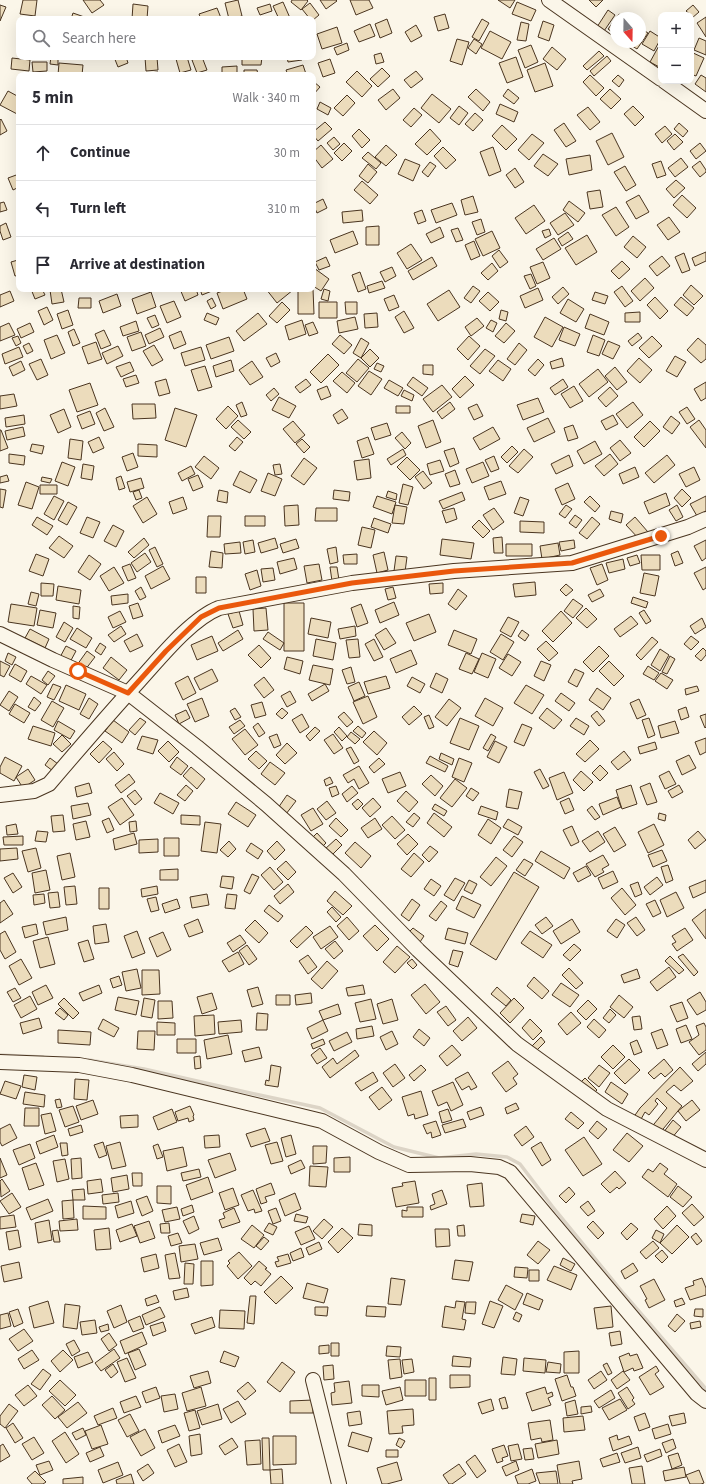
<!DOCTYPE html>
<html lang="en">
<head>
<meta charset="utf-8">
<style>
  :root { --surface:#fff; --page:#f7f7f7; --text:#2b2b33; --muted:#7c7c81; --line:#e1e1e2 }
  body { margin:0; font-family:"Source Sans 3",sans-serif; background:var(--page); color:var(--text) }
  .controls { position:absolute; right:12px; top:12px; display:grid; overflow:hidden; border-radius:8px; box-shadow:0 4px 16px #0002 }
  .controls button { width:36px; height:36px; display:grid; place-items:center; padding:0; border:0; border-bottom:1px solid var(--line); background:var(--surface); color:var(--text); font:20px sans-serif }
  .compass { position:absolute; left:610px; top:12px; width:36px; height:36px; border-radius:50%; background:var(--surface); box-shadow:0 4px 16px #0002; rotate:160deg }
  .stop { position:absolute; width:12px; height:12px; margin:-9px; border:3px solid #ea580c; border-radius:50%; background:#fff }
  .stop.end { background:#ea580c; border-color:#fff; box-shadow:0 1px 4px #0008 }
  .list { margin:0; padding:0; list-style:none }
  h2 { display:flex; justify-content:space-between; align-items:center; height:52px; margin:0; padding:0 16px; font-size:17px }
  h2 small { font-size:13px; font-weight:400; color:var(--muted) }
  .list li { display:grid; grid-template-columns:26px 1fr auto; gap:12px; align-items:center; box-sizing:border-box; height:56px; padding:0 16px; border-top:1px solid var(--line) }
  .list b { display:block; font-size:15px; white-space:nowrap }
  .list em { font-size:13px; font-style:normal; color:var(--muted) }
  .icon { flex:none; width:22px; height:22px; fill:none; stroke:currentColor; stroke-width:2; stroke-linecap:round; stroke-linejoin:round }
  .map { position:relative; flex:none; width:706px; height:1484px; overflow:hidden }
  .search { position:absolute; background:var(--surface); box-shadow:0 4px 16px #0002; left:16px; top:16px; width:300px; height:44px; display:flex; align-items:center; gap:10px; box-sizing:border-box; padding:0 14px; border-radius:8px; color:var(--muted); font-size:15px }
  .panel { position:absolute; background:var(--surface); box-shadow:0 4px 16px #0002; left:16px; top:72px; width:300px; height:220px; border-radius:8px }
  .map>svg:first-child { display:block }
  .lines { fill:none; stroke-linecap:round; stroke-linejoin:round }
  .stream { stroke:#dcd4c6; stroke-width:3.5 }
  .building { fill:#ecdcbc; stroke:#4a3520 }
  .minor-casing { stroke:#4a3520; stroke-width:16 }
  .minor { stroke:#fbf6e9; stroke-width:14 }
  .route { stroke:#ea580c; stroke-width:5 }
</style>
</head>
<body>
<div class="map">
<svg width="706" height="1484" viewBox="0 0 706 1484">
  <rect width="100%" height="100%" fill="#fbf6e9"/>
  <g class="lines">
    <!-- stream -->
    <path class="stream" d="M0 1055 43 1057
      M89 1060 144 1069 250 1093 320 1108 394 1147 439 1158 476 1154 507 1157 520 1164 552 1206 624 1294 706 1389"/>
  </g>
  <!-- building -->
  <path class="building" d="M23 0H37L35 16 20 14Z
    M83 0H100L104 5 92 13Z
    M238 0 242 16 229 19 225 3Z
    M292 0H307L308 1 301 10 291 2Z
    M320 0H336L337 1 326 9Z
    M350 0H369L373 8 356 15Z
    M498 0H515L510 8Z
    M589 0H603L596 7Z
    M283 2 290 18 279 19 273 6Z
    M517 2 536 10 531 21 512 14Z
    M310 3 319 15 313 20 310 19 302 9Z
    M133 4 148 6 147 19H132Z
    M270 4 272 11 260 15 257 8Z
    M0 5 6 7 0 21Z
    M693 5 699 12 692 18 691 15 686 11Z
    M217 8 221 18 201 19 199 14Z
    M608 10 615 15 604 31 597 27Z
    M73 13 90 19H71Z
    M445 14 449 28 438 31 434 17Z
    M619 14 625 18H616V35L608 29Z
    M706 17V37L697 23Z
    M387 19 392 33 380 38 375 24Z
    M482 19 489 23 479 41 472 37Z
    M543 21 554 25 549 41 538 37Z
    M521 22 529 24 526 41 517 40Z
    M370 24 375 36 359 42 354 31Z
    M416 25 422 36 411 42 405 32Z
    M337 27 342 43 322 49 317 34Z
    M640 28 648 33 637 49 626 42H640Z
    M490 31 511 42 502 59 481 48Z
    M650 31 661 38 654 51 642 44Z
    M699 38 706 41V55L694 50Z
    M457 39 469 42 462 65 450 61Z
    M474 39 482 44 476 54 468 48Z
    M661 42V68L650 62Z
    M347 43 349 50 337 55 334 48Z
    M531 45 538 62 525 68 518 50Z
    M552 47 566 59 557 70 543 59Z
    M599 51 604 56 587 70 583 66Z
    M691 52 704 58 696 76 691 74Z
    M381 53 384 62 376 64 374 55Z
    M607 56 611 61 594 76 590 71Z
    M51 57H58V65L50 64Z
    M114 57H126L128 63 118 67Z
    M145 57H157L158 70 146 71Z
    M183 57H187L191 70 180 73 176 59Z
    M202 57 207 70 197 73 192 60Z
    M242 57H262L261 65H242Z
    M287 57H301L302 60 288 62Z
    M516 57 523 77 507 83 499 63Z
    M12 58 30 60 29 71 11 69Z
    M330 59 335 73 323 77 318 63Z
    M32 62H47V71L33 72Z
    M59 63 83 65 82 75H58Z
    M545 63 553 86 535 92 527 70Z
    M303 65 306 74 288 75 286 70Z
    M237 66V74H222V67Z
    M382 68 390 76 378 87 370 79Z
    M244 70H257L258 75H244Z
    M357 71 372 86 362 97 346 82Z
    M416 71 423 79 411 88 404 80Z
    M158 72V75H132Z
    M590 75 604 88 596 96 583 82Z
    M618 75 624 80 619 87 612 81Z
    M701 75 706 78V92L695 84Z
    M314 82 320 87 313 95V83Z
    M393 89 400 98 386 110 378 100Z
    M476 89 490 102 483 111 468 97Z
    M508 89 519 98 514 104 503 96Z
    M610 89 621 99 611 109 600 99Z
    M8 91 19 97V115L0 105Z
    M432 94 451 109 439 123 421 108Z
    M347 95 355 103 343 116 334 108Z
    M320 102 331 108 328 115 317 109Z
    M500 104 518 112 514 122 496 114Z
    M459 106 468 113 459 125 450 118Z
    M633 106 644 117 635 126 624 114Z
    M588 107 600 122 590 130 577 115Z
    M414 108 422 115 411 127 403 120Z
    M475 113 483 120 473 131 465 124Z
    M1 119 7 131 0 135V120Z
    M325 122 332 129 318 141 313 135V132Z
    M564 123 576 141 566 147 554 130Z
    M679 123 688 131 683 137 674 129Z
    M502 125 517 139 506 150 492 136Z
    M665 126 672 134 662 143 655 134Z
    M359 129 370 140 362 148 352 136Z
    M430 129 441 141 427 155 415 144Z
    M612 133 624 157 608 165 596 141Z
    M532 134 544 143 529 160 518 150Z
    M675 134 683 142 674 150 667 141Z
    M334 137 340 144 333 150 327 143Z
    M344 143 352 151 342 161 334 153Z
    M700 143 706 151 696 159 690 151Z
    M321 145 333 159 322 168 313 156V152Z
    M386 145 397 155 386 166 375 157Z
    M443 147 456 160 446 169 434 156Z
    M493 147 501 171 489 176 480 152Z
    M368 152 381 163 376 169 362 158Z
    M543 154 558 164 548 176 534 166Z
    M590 155 592 170 569 175 566 159Z
    M681 158 688 167 675 177 668 168Z
    M405 159 420 165 413 181 398 174Z
    M661 161 666 175 657 178 652 164Z
    M700 161 706 170V172L700 177 692 167Z
    M430 162 436 166 428 177 422 172Z
    M368 164 377 172 368 183 359 176Z
    M625 166 636 185 626 191 614 172Z
    M515 168 524 182 515 188 506 175Z
    M19 174V187L13 190 8 178Z
    M676 180 685 188 674 198 666 189Z
    M362 181 378 195 370 204 354 190Z
    M600 190 603 207 590 209 587 192Z
    M639 195 649 212 636 219 626 202Z
    M682 195 696 208 687 218 673 205Z
    M473 196 478 212 465 215 461 200Z
    M323 199 327 208 317 213 313 204Z
    M569 201 585 213 578 222 563 210Z
    M4 202 7 210 0 212V203Z
    M452 203 457 215 436 223 431 210Z
    M534 205 545 221 526 234 515 218Z
    M616 207 629 227 616 236 602 215Z
    M362 210 363 221 343 223 342 212Z
    M422 210 426 221 418 224 414 213Z
    M565 213 574 225 558 235 550 223Z
    M669 217 680 232 668 240 657 225Z
    M481 219 485 232 477 235 472 222Z
    M6 223 11 237 3 240 0 231V226Z
    M379 226V245H366V227Z
    M440 227 444 237 431 243 426 234Z
    M458 228 463 240 456 242 451 230Z
    M549 229 551 235 545 238 542 231Z
    M353 231 358 244 335 253 330 240Z
    M492 231 500 248 483 256 475 239Z
    M568 232 573 239 562 246 558 239Z
    M587 235 597 252 576 265 565 248Z
    M633 236 646 247 637 258 624 247Z
    M554 238 561 249 543 260 536 249Z
    M474 241 480 256 471 260 465 245Z
    M411 244 422 260 407 269 397 253Z
    M499 250 508 262 500 268 492 256Z
    M706 252V261L695 266 692 258Z
    M684 253 690 270 682 273 675 257Z
    M662 256 670 266 657 276 649 266Z
    M326 257 330 266 319 270 315 262Z
    M432 257 437 266 413 280 408 271Z
    M18 260 19 275 15 276 11 262Z
    M622 261 630 269 619 279 611 271Z
    M543 262 550 278 537 284 530 267Z
    M492 263 498 271 488 280 481 273Z
    M392 267 396 276 385 282 380 272Z
    M314 268 329 279 321 291 313 286Z
    M360 272 366 289 358 292 352 275Z
    M531 274 536 286 530 289 524 276Z
    M645 278 654 288 640 301 631 291Z
    M382 281 385 288 369 293 367 286Z
    M691 285 703 296 694 305 683 295Z
    M473 286 480 291 471 303 464 298Z
    M622 286 633 301 625 307 614 292Z
    M563 287 569 294 558 304 552 297Z
    M538 288 543 300 525 308 520 296Z
    M31 289H42L45 295 35 299Z
    M61 289 64 302 52 304 50 290Z
    M180 289H196L198 295 185 301Z
    M200 289H217L202 295Z
    M228 289H243L247 299 223 309 217 293Z
    M266 289H292L293 290 277 303Z
    M298 289H313L314 314H298Z
    M324 289 330 291 328 301 321 299Z
    M449 290 460 307 438 321 427 304Z
    M10 291 14 301 0 307V295Z
    M151 292 156 307 137 314 132 299Z
    M488 292 499 302 490 311 479 301Z
    M595 292 608 296 605 304 592 300Z
    M117 294 121 306 103 313 99 301Z
    M394 295 399 307 389 311 384 299Z
    M655 297 668 311 660 319 647 305Z
    M681 297 694 308 687 316 674 305Z
    M79 298H91V308H78Z
    M212 298 216 306 211 309 207 301Z
    M568 299 584 309 576 322 560 313Z
    M174 301 181 317 167 323 160 306Z
    M282 302 290 310 277 323 269 316Z
    M319 302H337V318H319Z
    M345 302H357V314H346Z
    M47 307 53 320 44 325 38 311Z
    M68 310 73 325 62 329 57 314Z
    M501 310 508 312 506 321 499 319Z
    M404 311 414 328 404 333 395 317Z
    M640 312V322H625V313Z
    M207 313 219 318 216 325 204 320Z
    M258 313 267 324 244 341 236 331Z
    M377 313 378 327 365 328 364 314Z
    M590 314 609 322 604 335 585 328Z
    M155 315 159 325 152 328 147 318Z
    M355 317 358 329 339 333 337 321Z
    M545 317 563 327 552 347 534 337Z
    M477 318 484 326 471 336 465 327Z
    M302 320 306 334 289 340 285 326Z
    M491 320 497 323 493 332 486 328Z
    M136 321 139 331 123 336 120 327Z
    M313 322 318 333 309 336 305 325Z
    M9 323 15 335 0 341V327Z
    M30 323 34 332 21 338 17 329Z
    M506 323 515 331 504 343 495 336Z
    M564 327 580 334 575 346 559 340Z
    M160 328 164 337 149 344 145 335Z
    M74 329 80 343 73 346 68 332Z
    M104 330 111 345 101 349 95 334Z
    M181 331 186 344 174 349 169 336Z
    M141 332 146 346 132 351 127 337Z
    M638 333 642 338 632 346 628 341Z
    M57 335 65 353 51 359 44 340Z
    M340 335 352 345 344 354 332 344Z
    M593 335 605 340 599 356 587 352Z
    M18 336 21 343 16 346 12 338Z
    M469 336 480 346 468 360 457 349Z
    M652 336 662 346 649 358 639 348Z
    M229 337 234 351 211 359 206 345Z
    M361 338 369 343 361 358 353 353Z
    M698 338 706 345V359L701 363 687 350Z
    M608 341 620 346 613 359 602 354Z
    M96 342 102 359 88 364 82 347Z
    M29 343 33 351 27 354 23 346Z
    M519 343 527 350 515 365 507 359Z
    M154 345 163 360 152 366 143 351Z
    M118 346 123 356 107 364 102 353Z
    M19 347 23 357 5 364 2 354Z
    M201 347 205 360 185 366 181 353Z
    M370 349 379 358 370 367 361 358Z
    M485 349 495 356 480 374 470 366Z
    M276 353 280 362 271 367 266 358Z
    M328 354 339 365 321 383 310 372Z
    M675 356 686 362 677 377 666 371Z
    M562 358 564 366 552 369 550 362Z
    M639 358 652 370 640 383 627 371Z
    M41 359 48 375 37 380 29 364Z
    M358 359 369 368 357 382 346 373Z
    M538 359 544 365 535 376 528 370Z
    M231 360 234 371 216 377 213 366Z
    M498 360 511 369 503 381 489 371Z
    M21 361 25 370 13 376 9 367Z
    M252 361 263 377 250 385 239 370Z
    M130 362 134 371 121 377 116 367Z
    M377 363 384 366 381 372 374 369Z
    M423 365H433V375L423 374Z
    M205 366 212 387 198 391 191 370Z
    M615 367 627 382 617 390 605 376Z
    M598 369 608 382 589 397 579 384Z
    M369 371 382 379 371 395 358 386Z
    M342 372 355 383 347 393 333 381Z
    M136 375 139 383 126 387 123 379Z
    M465 376 474 385 460 398 452 389Z
    M413 377 428 388 422 396 407 385Z
    M166 379 170 393 159 396 155 382Z
    M306 379 311 385 300 393 295 387Z
    M563 379 568 387 555 395 550 388Z
    M389 380 403 388 398 396 384 388Z
    M706 382V398L701 401 694 389Z
    M90 383 98 405 77 412 69 390Z
    M442 385 452 397 433 412 423 399Z
    M327 386 331 396 321 400 317 390Z
    M574 386 583 401 570 408 561 394Z
    M610 387 618 396 606 407 598 398Z
    M274 388 279 394 271 401 266 395Z
    M404 390 414 395 412 401 401 396Z
    M14 394 17 406 0 409V396Z
    M279 397 296 406 289 418 272 410Z
    M538 398 544 412 523 420 517 405Z
    M242 402 247 415 241 417 236 405Z
    M450 402 455 409 442 419 437 412Z
    M633 402 643 415 627 428 616 414Z
    M132 404H155L156 418 133 419Z
    M477 404 483 416 474 420 468 408Z
    M228 406 238 416 226 429 216 419Z
    M396 406H410V413H396Z
    M687 407 695 419 687 424 679 412Z
    M105 408 114 427 104 431 96 413Z
    M175 408 197 415 186 447 165 440Z
    M64 409 71 427 58 433 50 415Z
    M342 409 348 418 338 424 333 415Z
    M90 411 95 424 82 429 77 416Z
    M24 415 25 424 6 427 5 418Z
    M613 415 618 424 606 430 601 421Z
    M671 416 680 423 672 434 663 427Z
    M548 418 555 432 534 442 527 428Z
    M238 420 251 432 244 439 231 427Z
    M433 420 441 442 426 448 418 426Z
    M699 420 706 430V448L690 427Z
    M293 421 305 435 295 443 283 429Z
    M650 421 660 431 644 447 634 437Z
    M387 423 391 435 375 440 371 428Z
    M573 425 578 438 568 441 564 428Z
    M23 427 25 436 7 440 5 431Z
    M493 427 500 439 480 450 473 438Z
    M0 430H1L8 448 0 451Z
    M402 432 411 443 405 449 395 438Z
    M99 437 104 448 93 453 88 442Z
    M237 437 243 442 235 451 229 446Z
    M368 437 374 454 362 458 357 441Z
    M70 439 83 441 81 460 68 458Z
    M302 439 310 447 304 453 296 444Z
    M620 440 631 453 620 461 610 448Z
    M595 441 602 454 584 464 577 451Z
    M32 444 44 446 42 454 30 451Z
    M138 444 157 445V457L138 456Z
    M512 446 518 452 507 463 501 457Z
    M454 448 459 463 450 467 444 451Z
    M403 449 406 455 391 465 387 459Z
    M524 449 533 457 518 473 509 466Z
    M133 453 138 467 127 471 122 457Z
    M9 454 25 456 24 465 9 463Z
    M610 454 618 464 604 476 595 466Z
    M569 455 573 466 556 474 551 464Z
    M667 455 675 465 654 483 645 473Z
    M204 456 219 468 211 479 195 467Z
    M494 456 499 469 491 472 485 460Z
    M407 457 420 470 410 480 397 467Z
    M304 458 317 468 304 485 291 476Z
    M369 459 371 478 357 480 354 461Z
    M440 460 444 471 430 475 427 464Z
    M62 462 75 467 68 486 55 481Z
    M483 462 489 476 472 483 466 469Z
    M83 464 94 466 92 480 81 478Z
    M280 464 282 474 275 475 273 465Z
    M191 466 195 474 182 481 178 473Z
    M635 467 639 477 623 484 619 474Z
    M694 467 700 480 686 487 679 474Z
    M455 470 460 484 450 487 445 474Z
    M240 471 257 480 250 493 233 485Z
    M423 471 432 483 424 489 415 477Z
    M268 473 282 479 275 496 261 491Z
    M7 475 9 481 0 483V477Z
    M198 475 203 487 193 491 188 479Z
    M121 476 125 488 119 490 116 478Z
    M42 477 52 479 50 483 41 481Z
    M141 478 144 488 130 492 127 482Z
    M501 481 506 494 489 500 484 487Z
    M26 482 39 487 32 509 18 505Z
    M568 483 575 499 562 505 555 489Z
    M403 484 413 487 408 505 399 503Z
    M40 485H57V494H40Z
    M0 489 6 490 3 508 0 507Z
    M682 489 691 498 682 507 674 498Z
    M139 490 142 498 136 500 133 492Z
    M219 490 228 492 227 503 217 501Z
    M334 490 350 492 349 501 333 499Z
    M388 491 397 494 396 500 386 497Z
    M462 492 465 500 443 509 439 501Z
    M666 493 670 505 649 514 644 502Z
    M54 496 64 501 54 520 44 514Z
    M377 496 396 502 392 514 373 507Z
    M590 496 600 506 595 512 584 502Z
    M706 496V511L697 516 690 504Z
    M147 497 157 514 143 523 133 506Z
    M183 497 187 509 173 514 169 502Z
    M520 497 529 500 523 516 514 513Z
    M68 502 77 507 67 525 58 520Z
    M298 505 299 525 285 526 284 506Z
    M395 505 407 507 404 524 392 523Z
    M566 505 572 509 565 518 559 514Z
    M677 505 683 517 676 521 669 510Z
    M316 508H337V521H315Z
    M454 508 457 519 446 523 442 511Z
    M494 508 504 522 493 530 483 515Z
    M611 511 623 514 621 523 609 519Z
    M575 515 582 520 576 528 569 523Z
    M208 516H221L220 537H207Z
    M245 516H265V526H245Z
    M37 517 53 526 47 535 32 525Z
    M87 517 100 522 93 538 80 533Z
    M592 517 600 524 587 539 579 533Z
    M635 517 648 532 640 540 626 525Z
    M374 518 391 524 388 533 371 527Z
    M479 520 490 531 483 538 472 527Z
    M520 521 544 522V533L520 532Z
    M113 525 124 531 116 547 104 541Z
    M362 527 375 530 371 548 358 545Z
    M59 536 73 546 64 558 49 548Z
    M502 537 503 553H494L493 538Z
    M144 538 149 545 134 558 128 552Z
    M275 538 278 548 261 553 258 543Z
    M296 539 299 548 283 553 280 544Z
    M442 539 474 543 471 559 440 555Z
    M253 540 255 552 245 554 243 542Z
    M574 540 575 548 561 551 559 542Z
    M706 540V558L702 561 694 546Z
    M240 542 241 553 225 554 224 544Z
    M558 543 560 555 542 559 540 546Z
    M506 544H532V556H506Z
    M155 547 163 564 157 567 149 550Z
    M336 547 338 562 330 564 327 549Z
    M211 551 223 553 222 568 209 567Z
    M678 551 683 563 675 566 671 554Z
    M384 552 388 570 377 573 373 555Z
    M145 553 151 562 137 572 131 563Z
    M36 554 49 559 43 576 29 571Z
    M357 554V564H344L343 555Z
    M89 555 101 564 90 580 78 572Z
    M637 555 640 563 630 566 627 558Z
    M641 555H660V570H642Z
    M396 556 407 557 405 572 394 571Z
    M294 558 297 569 280 574 277 562Z
    M623 559 625 569 609 573 606 563Z
    M130 564 136 578 128 581 122 567Z
    M319 564 322 580 307 583 304 566Z
    M602 564 608 580 597 585 590 568Z
    M163 566 170 579 151 589 145 576Z
    M114 567 124 583 109 591 100 576Z
    M330 567H337L339 580 332 581Z
    M706 567V588L703 590 694 573Z
    M273 568 275 580 263 582 261 569Z
    M257 570 261 586 250 590 245 574Z
    M644 573 659 576 655 596 640 593Z
    M196 577H206V593H196Z
    M535 582 536 595 515 597 513 584Z
    M41 583 54 584 53 596H41Z
    M443 583V593L430 594 429 584Z
    M566 584 573 590 566 596 560 590Z
    M58 586 81 590 79 604 56 600Z
    M141 587 146 597 140 600 135 591Z
    M393 587 396 598 388 600 385 589Z
    M458 589 467 596 456 610 448 604Z
    M600 589 604 596 592 602 588 595Z
    M31 592 39 594 36 606 28 604Z
    M128 594V603L112 605 111 596Z
    M633 597 648 602 646 608 631 603Z
    M573 599 583 606 573 618 564 611Z
    M394 602 399 615 380 623 375 610Z
    M138 603 143 616 133 619 129 606Z
    M284 603H304V651H284Z
    M11 604 37 608 34 626 8 622Z
    M361 604 368 623 357 627 351 608Z
    M73 606 80 607 79 619 73 618Z
    M266 608 268 630 254 631 253 609Z
    M586 608 597 619 587 628 576 618Z
    M40 610 56 613 53 628 37 625Z
    M644 610 651 621 646 624 639 613Z
    M120 611 126 622 113 628 108 617Z
    M239 611 243 625 233 628 228 614Z
    M561 611 572 623 553 642 542 631Z
    M429 614 436 632 414 641 406 623Z
    M631 616 638 624 620 637 614 629Z
    M508 617 519 622 511 637 500 631Z
    M311 618 331 622 328 638 308 634Z
    M702 618 706 627 695 634 690 626Z
    M64 622 73 628 65 642 56 637Z
    M121 626 126 634 114 642 108 635Z
    M355 626 356 636 340 639 338 629Z
    M77 628 92 638 86 648 70 639Z
    M386 628 396 643 384 650 375 635Z
    M30 629 49 639 45 648 25 638Z
    M238 630 243 639 223 651 218 643Z
    M454 630 477 639 471 654 448 645Z
    M522 630 529 635 525 641 518 636Z
    M268 632 284 643 280 650 263 639Z
    M137 634 143 646 130 652 124 641Z
    M501 634 514 642 503 660 490 652Z
    M212 636 218 651 197 660 191 645Z
    M691 636 699 642 691 650 684 644Z
    M652 637 658 642 641 660 636 655Z
    M316 639 336 643 333 660 313 656Z
    M358 639 360 657 349 658 346 640Z
    M374 639 383 657 374 661 365 644Z
    M546 641 558 653 549 661 537 649Z
    M100 643 106 647 101 655 95 651Z
    M259 645 271 658 261 668 248 655Z
    M66 646 76 651 69 664 59 659Z
    M599 646 609 656 593 672 583 662Z
    M703 648 706 651V655L701 661 695 656Z
    M660 649 669 655 660 671 651 665Z
    M411 650 417 664 396 673 390 659Z
    M87 651 95 657 85 670 77 665Z
    M8 653 16 657 12 665 5 661Z
    M466 653 479 659 472 674 459 669Z
    M482 653 496 659 488 678 474 672Z
    M508 654 521 662 512 676 499 668Z
    M670 656 675 659 667 674 662 672Z
    M111 657 127 670 119 680 103 668Z
    M287 657 303 661 300 674 284 669Z
    M0 661 10 666 4 677 0 675Z
    M541 661 551 665 544 681 534 676Z
    M609 661 624 676 614 686 599 671Z
    M15 664 27 671 21 682 9 675Z
    M313 665 333 669 330 685 309 680Z
    M648 666 659 673 654 680 643 674Z
    M351 667 355 682 347 684 342 670Z
    M212 669 218 681 200 690 194 678Z
    M575 669 584 673 577 687 568 682Z
    M48 671 55 676 48 685 42 680Z
    M436 673 448 679 442 693 430 687Z
    M661 673 673 680 667 689 655 681Z
    M31 676 47 685 41 694 26 684Z
    M188 676 196 693 183 700 175 683Z
    M386 676 390 688 368 694 364 682Z
    M264 677 274 690 264 698 254 685Z
    M412 677 425 684 420 693 407 686Z
    M359 682 365 696 354 701 348 687Z
    M53 684 61 687 54 700 47 697Z
    M325 684 329 691 312 701 308 694Z
    M66 685 86 694 79 710 59 701Z
    M526 685 544 695 532 714 514 703Z
    M697 686 699 691 686 695 685 689Z
    M597 688 611 698 603 710 589 700Z
    M9 691 18 697 9 711 0 705Z
    M290 691 296 702 287 707 281 696Z
    M561 693 575 703 569 711 555 701Z
    M368 696 377 717 363 724 353 702Z
    M34 697 41 703 35 711 28 707Z
    M89 698 98 704 89 719 80 714Z
    M202 698 209 716 195 722 187 704Z
    M485 698 503 708 493 726 475 716Z
    M449 699 461 708 447 726 435 717Z
    M639 699 646 715 637 719 630 703Z
    M52 701 64 708 53 727 41 720Z
    M262 702 266 715 255 718 251 705Z
    M15 704 30 713 24 723 9 714Z
    M414 706 422 714 409 725 402 717Z
    M686 707 689 717 681 720 678 710Z
    M235 708 241 717 235 720 230 711Z
    M282 708 288 713 282 719 276 714Z
    M547 708 562 720 554 729 539 718Z
    M186 710 190 718 179 724 175 715Z
    M597 711 605 721 599 726 591 716Z
    M344 712 353 722 347 727 338 717Z
    M302 714 309 727 300 733 292 720Z
    M706 714V727L705 728 700 716Z
    M429 715 434 727 429 729 424 717Z
    M140 718 146 722 135 735 129 730Z
    M460 718 479 726 469 750 450 743Z
    M576 718 589 726 584 735 570 726Z
    M649 718 655 735 648 738 642 720Z
    M113 720 129 732 122 743 105 731Z
    M240 720 245 726 234 734 229 727Z
    M58 721 75 731 70 739 54 730Z
    M675 721 679 733 661 738 658 726Z
    M258 723 265 733 259 737 253 727Z
    M522 724 532 728 524 746 514 742Z
    M33 726 55 733 51 746 28 739Z
    M358 726 366 733 362 738 353 731Z
    M315 727 320 731 310 741 306 736Z
    M339 727 347 736 342 741 334 732Z
    M245 729 258 745 245 755 232 739Z
    M374 731 387 743 377 755 363 742Z
    M351 732 360 739 355 744 347 737Z
    M277 734 281 745 274 748 269 737Z
    M333 734 343 748 334 754 324 740Z
    M491 734 496 737 488 751 483 748Z
    M62 735 71 744 62 752 53 744Z
    M142 736 158 740 153 754 137 749Z
    M706 738V752L700 755 695 742Z
    M590 740 599 749 585 762 576 754Z
    M103 741 112 749 99 763 90 754Z
    M168 741 179 752 169 762 158 751Z
    M495 741 507 747 499 763 487 757Z
    M655 742 657 749 640 754 638 747Z
    M287 743 297 753 285 764 276 755Z
    M351 747 359 761 354 764 346 749Z
    M256 751 267 761 259 769 248 759Z
    M624 751 631 760 618 770 611 762Z
    M114 752 124 764 117 771 106 759Z
    M441 753 454 759 452 765 439 759Z
    M689 755 696 768 682 775 676 761Z
    M430 756 448 766 445 772 426 763Z
    M5 757 22 766 14 781 0 773V767Z
    M177 757 188 766 181 775 170 767Z
    M50 758 58 764 53 771 45 765Z
    M379 758 385 764 374 773 369 767Z
    M459 758 472 763 464 782 452 777Z
    M270 762 285 773 275 785 261 774Z
    M600 765 608 773 600 781 592 773Z
    M359 766 369 783 359 789 354 779 348 783 343 775Z
    M191 767 205 779 197 789 183 776Z
    M28 769 35 780 23 788 16 777Z
    M540 769 549 786 543 789 534 772Z
    M581 771 593 782 584 791 573 780Z
    M669 771 676 784 665 789 659 776Z
    M400 772 406 786 388 793 382 779Z
    M564 772 573 793 557 800 549 778Z
    M129 774 135 782 121 793 115 785Z
    M431 775 443 786 435 796 422 784Z
    M330 777 333 783 326 786 324 780Z
    M455 779 467 788 452 807 440 798Z
    M89 783 92 793 77 797 75 787Z
    M650 783 657 802 647 805 640 787Z
    M186 785 193 791 185 801 177 795Z
    M631 785 637 804 622 809 616 790Z
    M679 785 683 792 672 798 668 791Z
    M336 786 339 794 332 797 329 788Z
    M352 786 358 793 347 802 342 794Z
    M471 788 479 793 473 801 466 796Z
    M509 789 522 792 518 809 506 807Z
    M135 790 142 799 135 805 127 796Z
    M406 791 418 802 409 812 397 801Z
    M160 793 179 803 173 814 154 803Z
    M287 795 296 801 286 814 278 808Z
    M617 797 621 807 603 815 599 804Z
    M122 798 134 815 120 825 108 807Z
    M373 798 381 807 370 817 362 808Z
    M569 798 574 810 565 814 560 802Z
    M358 799 363 804 357 810 352 804Z
    M327 801 336 813 326 820 317 809Z
    M236 802 256 815 248 827 228 814Z
    M88 803 91 815 73 819 71 806Z
    M435 804 447 811 444 816 432 809Z
    M481 806 498 812 496 820 478 814Z
    M592 806 600 817 595 820 587 810Z
    M313 808 323 824 311 831 301 815Z
    M414 813 420 818 413 827 406 822Z
    M434 813 452 827 444 837 427 823Z
    M659 813 666 815 665 821 658 819Z
    M63 815 65 831 53 832 51 816Z
    M181 815 200 816V825L181 824Z
    M392 816 405 830 395 839 382 825Z
    M109 818 114 830 107 833 102 821Z
    M336 818 348 830 341 837 329 826Z
    M375 818 382 829 368 838 361 828Z
    M488 819 501 828 491 844 478 835Z
    M508 819 522 827 518 835 503 827Z
    M86 821 90 837 76 840 73 824Z
    M136 821 137 831 130 832 129 822Z
    M205 822 221 824 217 853 201 851Z
    M16 824 18 834 7 835 6 826Z
    M654 824 664 845 648 853 638 832Z
    M572 826 579 842 571 846 563 830Z
    M615 827 626 845 614 852 603 834Z
    M37 831 48 832 46 842 35 841Z
    M598 831 605 842 590 852 582 841Z
    M698 831 706 840 695 849 688 840Z
    M134 833 137 844 115 850 113 839Z
    M317 833 326 843 321 848 312 838Z
    M408 834 418 844 407 855 397 844Z
    M23 836V845H4L3 837Z
    M514 836 523 842 512 857 503 850Z
    M164 838H179V856H164Z
    M158 839V852L139 853V840Z
    M336 839 342 845 331 856 325 849Z
    M229 841 236 849 228 857 220 850Z
    M277 841 285 850 275 860 267 851Z
    M355 842 371 856 361 868 345 853Z
    M251 843 263 851 258 859 246 851Z
    M430 846 438 852 429 862 422 855Z
    M17 848 18 859 0 861V849Z
    M36 848 41 868 28 872 22 851Z
    M662 850 667 861 653 867 648 855Z
    M541 851 570 868 564 879 535 861Z
    M70 853 75 877 62 880 57 856Z
    M414 853 424 862 411 877 401 869Z
    M603 855 609 865 602 869 604 872 595 877 586 864Z
    M496 857 507 866 491 886 480 877Z
    M524 859 533 864 525 876 516 870Z
    M286 861 296 872 288 880 277 869Z
    M668 865 673 880 666 883 661 867Z
    M586 866 591 875 578 882 573 873Z
    M270 867 283 882 274 890 261 875Z
    M178 869V880H160V870Z
    M46 870 50 890 35 893 32 873Z
    M613 871 618 882 603 889 598 878Z
    M514 872 539 887 496 960 470 944Z
    M13 873 22 887 13 893 4 878Z
    M252 874 259 877 250 894 244 891Z
    M222 876 234 877 232 889 220 887Z
    M657 877 663 885 650 895 644 887Z
    M455 878 465 883 454 901 444 895Z
    M431 879 441 886 434 896 424 889Z
    M469 880 477 884 472 894 464 890Z
    M706 880V892L693 898 689 887Z
    M638 882 642 894 635 897 630 885Z
    M288 884 294 892 280 904 274 896Z
    M75 886 77 904 66 905 64 887Z
    M157 886 158 894 142 897 141 889Z
    M99 888H109V909H99Z
    M622 888 636 905 625 915 611 898Z
    M335 891 352 906 343 915 327 901Z
    M58 892 60 907 50 908 48 893Z
    M676 892 684 908 667 917 660 900Z
    M44 894 45 903 34 905 33 895Z
    M207 894 209 905 192 908 190 897Z
    M227 894 237 895 235 909 225 908Z
    M462 896 481 905 474 918 456 909Z
    M156 897 159 910 151 912 147 899Z
    M177 899 180 908 165 913 162 904Z
    M412 899 420 905 409 921 401 915Z
    M4 900 13 914 0 923V903Z
    M655 900 661 913 653 917 646 904Z
    M441 901 447 906 436 921 429 916Z
    M269 905 283 916 278 922 264 911Z
    M332 907 341 917 336 922 327 912Z
    M706 909V939L692 920Z
    M66 917 68 930 46 935 43 922Z
    M347 917 359 931 349 940 337 926Z
    M546 917 553 926 542 934 535 925Z
    M636 917 645 930 637 936 627 923Z
    M198 919 203 932 189 937 184 925Z
    M572 919 580 932 561 944 553 931Z
    M616 919 625 925 617 938 607 931Z
    M255 920 268 933 259 943 245 930Z
    M36 924 38 934 25 938 22 927Z
    M106 924 109 942 95 944 93 926Z
    M375 925 389 939 377 951 363 936Z
    M306 926 313 933 297 948 290 941Z
    M330 926 338 937 321 949 313 937Z
    M413 928 424 936 420 942 408 933Z
    M448 928 468 933 465 944 445 939Z
    M685 928 693 940 677 951 672 944 676 942 672 936Z
    M5 931 16 952 5 959 0 950V934Z
    M137 931 145 953 132 958 124 936Z
    M530 931 552 945 543 958 521 943Z
    M163 932 171 950 157 957 149 938Z
    M240 935 246 943 233 952 227 943Z
    M48 937 55 964 40 968 33 941Z
    M88 940 94 959 84 962 78 943Z
    M335 941 343 951 334 959 325 949Z
    M574 944 581 950 570 961 563 955Z
    M247 945 257 959 249 965 239 951Z
    M397 946 410 957 395 973 383 962Z
    M453 950 463 952 458 967 449 964Z
    M238 952 244 964 229 972 222 961Z
    M683 954 698 972 694 976 678 957Z
    M308 955 317 967 308 974 299 961Z
    M670 956 684 970 679 974 665 961Z
    M21 959 32 978 19 985 9 966Z
    M412 959 417 965 413 969 407 963Z
    M327 961 338 971 322 989 311 979Z
    M669 967 676 977 657 991 650 982Z
    M569 968 583 983 576 989 562 975Z
    M137 969 141 988 126 991 122 972Z
    M637 969 640 978 624 983 621 975Z
    M142 970H159L160 994 142 995Z
    M119 976 122 985 113 988 110 979Z
    M534 977 549 991 542 999 527 986Z
    M561 983 579 995 570 1007 552 995Z
    M425 984 440 1002 426 1014 411 995Z
    M46 985 53 998 38 1005 32 992Z
    M99 985 102 993 83 1001 79 993Z
    M363 985 365 994 348 996 346 988Z
    M258 987 263 1004 252 1007 247 990Z
    M497 987 511 1000 506 1006 491 994Z
    M15 988 21 998 13 1002 7 992Z
    M700 992 706 1002V1010L697 1015 687 1000Z
    M212 993 217 1009 202 1014 197 997Z
    M311 993 312 1003 296 1005 295 995Z
    M276 995H290V1005H276Z
    M619 995 633 1007 624 1018 610 1007Z
    M30 996 37 1009 21 1018 14 1005Z
    M118 997 139 1001 136 1015 115 1010Z
    M64 998 79 1013 73 1019 58 1004Z
    M144 998 155 1000 152 1018 141 1016Z
    M514 998 524 1008 510 1023 500 1013Z
    M371 999 376 1019 360 1022 355 1003Z
    M392 999 398 1020 383 1024 377 1004Z
    M588 1000 597 1009 586 1020 577 1011Z
    M158 1001H172L173 1018 158 1019Z
    M682 1002 688 1018 677 1022 670 1006Z
    M338 1004 341 1014 323 1020 319 1011Z
    M446 1006 456 1020 448 1026 437 1012Z
    M60 1008 68 1015 64 1020 55 1013Z
    M610 1009 616 1015 609 1023 603 1018Z
    M571 1012 581 1023 567 1035 558 1024Z
    M257 1013 268 1014 267 1030H256Z
    M214 1015 215 1034 195 1036 194 1016Z
    M640 1016 642 1029 634 1030 632 1017Z
    M468 1017 477 1028 462 1041 453 1031Z
    M39 1018 42 1028 23 1034 20 1023Z
    M103 1019 119 1028 114 1037 98 1029Z
    M530 1019 542 1031 533 1040 522 1028Z
    M594 1019 606 1030 599 1038 587 1027Z
    M241 1020 242 1032 219 1034 218 1022Z
    M323 1020 328 1031 312 1039 307 1028Z
    M157 1022 175 1023V1035H157Z
    M704 1023 706 1027V1050L699 1055 689 1042 699 1035 696 1026Z
    M686 1025 692 1039 681 1043 676 1029Z
    M372 1026 374 1036 357 1039 356 1029Z
    M419 1029 430 1038 424 1046 413 1037Z
    M662 1029 668 1045 657 1049 651 1033Z
    M58 1030 91 1032 90 1045 58 1043Z
    M138 1031H155L154 1050 137 1049Z
    M392 1031 398 1044 386 1050 380 1037Z
    M347 1032 352 1042 334 1051 329 1041Z
    M228 1035 232 1054 207 1059 204 1040Z
    M541 1037 545 1042 534 1053 530 1048Z
    M177 1039H196V1053H177Z
    M323 1039 325 1044 313 1049 311 1044Z
    M637 1040 642 1052 634 1055 630 1043Z
    M452 1045 461 1055 447 1066 439 1056Z
    M613 1045 625 1057 613 1069 601 1057Z
    M259 1047 262 1058 245 1062 242 1051Z
    M320 1048 327 1058 317 1064 311 1055Z
    M355 1050 359 1056 330 1078 322 1067 333 1058 337 1064Z
    M706 1052V1064L698 1071 692 1064Z
    M200 1056 201 1068 195 1069 194 1057Z
    M629 1059 640 1070 625 1084 614 1073Z
    M664 1059 673 1070 665 1077 661 1073 654 1079 648 1073Z
    M508 1061 518 1074 513 1078 517 1084 506 1092 492 1073Z
    M395 1064 405 1078 393 1087 383 1073Z
    M271 1065 281 1067 278 1087 265 1085 266 1080 269 1081Z
    M421 1065 426 1070 414 1081 409 1075Z
    M599 1065 610 1073 599 1087 588 1078Z
    M680 1067 693 1081 681 1091 674 1085 666 1092 682 1106 659 1134 650 1129 667 1108 657 1098 655 1101 658 1104 649 1115 645 1112 640 1121 633 1118 640 1108Z
    M373 1072 378 1081 361 1091 355 1083Z
    M468 1072 477 1087 471 1090 469 1086 462 1090 455 1079Z
    M24 1075 37 1077 35 1090 22 1087Z
    M585 1078 597 1090 592 1095 580 1083Z
    M75 1079 89 1080 87 1100 74 1099Z
    M5 1081 21 1086 16 1099 0 1094Z
    M453 1082 463 1105 451 1111 447 1102 438 1106 432 1091Z
    M611 1082 628 1094 622 1104 605 1092Z
    M382 1087 392 1100 379 1110 369 1097Z
    M421 1091 428 1115 415 1119 414 1114 408 1116 402 1097Z
    M25 1092 45 1095 44 1107 23 1104Z
    M60 1099 62 1107 57 1108 55 1100Z
    M93 1100 98 1114 81 1120 76 1106Z
    M692 1100 700 1110 686 1121 678 1111Z
    M516 1103 519 1109 507 1114 505 1108Z
    M73 1106 79 1122 65 1127 59 1110Z
    M190 1106 194 1115 193 1116 194 1120 189 1122 188 1118 178 1121 175 1112Z
    M481 1107 484 1115 470 1120 467 1112Z
    M25 1108H39V1126H24Z
    M172 1109 177 1122 158 1130 153 1117Z
    M448 1109 452 1120 442 1123 439 1112Z
    M571 1112 584 1123 578 1129 565 1119Z
    M51 1113 56 1131 45 1134 41 1115Z
    M138 1115V1127L121 1128 120 1116Z
    M463 1119 466 1127 445 1133 442 1125Z
    M673 1120 681 1127 671 1139 663 1133Z
    M436 1121 441 1135 432 1138 431 1132 427 1134 423 1125Z
    M597 1121 607 1129 598 1139 589 1131Z
    M10 1124 17 1138 2 1146 0 1142V1129Z
    M81 1125 83 1132 70 1136 68 1129Z
    M526 1126 534 1137 522 1146 514 1135Z
    M265 1128 270 1141 251 1147 246 1134Z
    M627 1133 643 1146 629 1162 613 1150Z
    M54 1135 58 1147 40 1154 36 1142Z
    M219 1135 220 1147 205 1148 204 1136Z
    M291 1135 296 1154 286 1157 281 1138Z
    M584 1137 602 1164 583 1176 565 1150Z
    M103 1142 107 1155 99 1158 94 1145Z
    M120 1142 126 1166 112 1169 106 1146Z
    M277 1142 283 1161 271 1164 265 1145Z
    M541 1142 551 1160 542 1166 531 1148Z
    M60 1143H67L68 1155 62 1156Z
    M30 1144 35 1158 19 1165 13 1150Z
    M158 1144 163 1157 157 1159 153 1146Z
    M313 1146H327L326 1163 313 1164Z
    M183 1147 187 1166 167 1171 163 1151Z
    M230 1153 236 1170 215 1178 208 1160Z
    M350 1157V1172H334V1158Z
    M0 1158 7 1175 0 1178Z
    M81 1158 82 1178 72 1179 71 1159Z
    M65 1159 69 1179 57 1182 53 1161Z
    M301 1160 305 1168 291 1174 288 1166Z
    M36 1163 44 1185 29 1190 22 1168Z
    M660 1163 668 1169 664 1174 677 1184 668 1197 642 1177 648 1169 653 1172Z
    M310 1166 328 1167 326 1187 309 1186Z
    M199 1169 201 1177 183 1181 181 1173Z
    M615 1171 626 1183 619 1189 617 1187 610 1193 601 1184Z
    M132 1173H142V1186H133Z
    M127 1175 129 1189 113 1192 111 1178Z
    M208 1177 213 1192 191 1200 186 1185Z
    M2 1179 10 1191 1 1197 0 1181Z
    M101 1179 103 1192 88 1194 87 1181Z
    M415 1181 419 1203 396 1207 392 1188 403 1186 402 1183Z
    M271 1183 275 1194 265 1197 267 1202 261 1204 256 1189Z
    M482 1183 484 1206 470 1207 467 1185Z
    M157 1186H171V1204L157 1203Z
    M678 1186 692 1197 683 1207 670 1197Z
    M569 1187 575 1194 566 1203 559 1196Z
    M233 1188 239 1205 225 1210 219 1193Z
    M84 1189 85 1200H73L72 1190Z
    M253 1190 262 1211 255 1213 254 1209 248 1211 241 1195Z
    M442 1190 447 1204 431 1210 430 1206 435 1204 432 1194Z
    M12 1193 21 1207 9 1214 0 1201Z
    M118 1193 119 1202 103 1204 102 1195Z
    M295 1193 301 1209 285 1216 279 1200Z
    M147 1196 153 1211 142 1216 136 1200Z
    M48 1199 53 1211 31 1220 26 1208Z
    M73 1200 74 1218 63 1219 62 1201Z
    M131 1201 134 1213 118 1218 115 1206Z
    M588 1201 595 1211 588 1216 580 1207Z
    M692 1204 704 1217 694 1226 682 1213Z
    M192 1205 194 1212 183 1216 181 1209Z
    M83 1206 106 1207V1219H83Z
    M667 1206 676 1216 663 1229 654 1219Z
    M177 1207 180 1219 165 1222 162 1210Z
    M407 1207H423V1217H402V1210L407 1211Z
    M234 1208 240 1222 222 1228 219 1220 225 1218 223 1213Z
    M276 1208 281 1221 273 1224 268 1211Z
    M296 1214 308 1217 306 1223 294 1221Z
    M522 1214 535 1216 533 1225 520 1222Z
    M14 1215 16 1227 0 1229V1217Z
    M194 1216 199 1229 189 1234 183 1221Z
    M77 1219 78 1230 60 1231 59 1221Z
    M324 1219 333 1227 322 1239 313 1231Z
    M49 1220 52 1240 38 1243 35 1223Z
    M149 1221 155 1238 140 1243 134 1226Z
    M593 1221 604 1233 598 1239 587 1227Z
    M169 1223 170 1233H161L160 1224Z
    M269 1223 277 1227 273 1235 264 1231Z
    M631 1223 638 1229 627 1240 621 1233Z
    M132 1224 137 1236 120 1242 116 1230Z
    M359 1224 372 1225V1236L358 1235Z
    M252 1225 264 1235 254 1248 241 1239Z
    M464 1225 465 1236H458L457 1226Z
    M677 1225 689 1237 672 1254 660 1243Z
    M309 1226 315 1239 301 1245 295 1232Z
    M109 1228 111 1249 96 1250 94 1230Z
    M342 1228 353 1238 338 1253 328 1242Z
    M435 1229H449L450 1246 436 1247Z
    M18 1230 21 1247 9 1250 6 1232Z
    M58 1230 60 1242H54L52 1231Z
    M656 1230 664 1234 660 1243 652 1238Z
    M178 1233 182 1243 171 1246 168 1236Z
    M696 1233 702 1241 697 1245 691 1237Z
    M264 1237 269 1241 261 1250 256 1246Z
    M218 1238 222 1250 204 1255 200 1243Z
    M538 1241 550 1250 538 1264 527 1255Z
    M653 1241 659 1248 646 1259 640 1252Z
    M319 1242 322 1249 309 1255 306 1248Z
    M195 1244 198 1259 181 1262 179 1246Z
    M301 1248 304 1257 293 1261 290 1253Z
    M662 1250 668 1257 662 1263 655 1256Z
    M239 1252 252 1266 238 1279 227 1266 230 1263 228 1261Z
    M175 1253 180 1278 169 1279 165 1255Z
    M156 1254 159 1268 144 1272 141 1258Z
    M288 1254 291 1263 277 1267 275 1262 279 1261 277 1257Z
    M563 1258 575 1264 571 1271 560 1265Z
    M455 1260 473 1262 469 1281 452 1279Z
    M201 1261H213V1285L201 1286Z
    M259 1261 267 1268 265 1269 271 1274 261 1286 255 1281 251 1285 244 1278Z
    M19 1262 22 1278 4 1282 1 1266Z
    M185 1263 194 1264 193 1284H184Z
    M633 1263 638 1271 625 1279 621 1271Z
    M554 1266 577 1275 571 1290 547 1280Z
    M515 1267 528 1268 527 1278 514 1277Z
    M529 1270H539V1281H529Z
    M281 1276 293 1288 276 1304 264 1292Z
    M391 1278 405 1280 401 1305 388 1304Z
    M702 1278 706 1288V1295L690 1300 685 1288 694 1285 693 1281Z
    M654 1279 665 1300 649 1308 645 1300 647 1299 640 1286Z
    M307 1283 328 1289 324 1303 303 1298Z
    M506 1285 523 1294 515 1310 498 1300Z
    M187 1288 189 1297 175 1300 173 1291Z
    M527 1293 543 1300 539 1310 523 1304Z
    M156 1295 159 1302 147 1306 145 1299Z
    M250 1296H256L254 1324 247 1323Z
    M682 1298 685 1304 676 1307 674 1301Z
    M48 1301 54 1323 34 1328 29 1307Z
    M456 1301 465 1302 462 1319 466 1320 464 1330 442 1327 445 1306 455 1308Z
    M490 1301 503 1306 494 1328 482 1324Z
    M466 1302H476L475 1314 465 1313Z
    M65 1304 80 1306 77 1329 63 1327Z
    M121 1305 127 1322 114 1328 107 1311Z
    M367 1306 386 1307 385 1317 366 1316Z
    M611 1306 613 1327 597 1329 594 1308Z
    M160 1307 165 1317 146 1325 142 1315Z
    M315 1307H328L327 1316 315 1315Z
    M18 1309 23 1323 14 1327 9 1312Z
    M695 1309H703V1317L694 1316Z
    M220 1310 245 1311 244 1329 219 1328Z
    M516 1312 522 1315 519 1322 513 1319Z
    M8 1313 11 1326 0 1329V1315Z
    M677 1314 685 1321 675 1332 668 1326Z
    M140 1316 144 1328 133 1332 128 1321Z
    M212 1317 215 1327 195 1334 191 1324Z
    M95 1320 97 1333 82 1335 80 1322Z
    M700 1321 701 1327 691 1329 690 1323Z
    M163 1322 166 1331 153 1336 150 1326Z
    M108 1324 109 1330 101 1332 99 1327Z
    M24 1329 33 1341 18 1351 9 1339Z
    M620 1331 622 1344 611 1346 609 1333Z
    M142 1332 147 1344 125 1354 120 1341Z
    M109 1333 117 1345 109 1351 101 1339Z
    M74 1340 80 1351 72 1356 66 1344Z
    M331 1343H339V1356H331Z
    M329 1345V1353L319 1354V1346Z
    M387 1346 401 1347 400 1357 386 1356Z
    M114 1349 120 1358 101 1371 95 1363Z
    M139 1349 146 1365 135 1370 128 1353Z
    M32 1350 39 1360 24 1369 18 1359Z
    M63 1350 73 1360 60 1372 51 1361Z
    M224 1351 239 1357 235 1367 220 1362Z
    M579 1351V1373H564V1352Z
    M88 1352 93 1362 78 1368 74 1357Z
    M629 1353 630 1356 637 1354 643 1368 634 1371 633 1368 624 1372 619 1357Z
    M453 1356 471 1358 470 1367 452 1366Z
    M503 1357 517 1359 515 1375 501 1374Z
    M127 1358 136 1378 125 1382 117 1362Z
    M524 1358 546 1360 545 1373 523 1371Z
    M400 1359 402 1377 390 1379 388 1360Z
    M412 1359 414 1372 404 1374 402 1360Z
    M282 1362 295 1372 280 1392 267 1382Z
    M548 1362 561 1364 560 1373 546 1372Z
    M607 1363 612 1373 608 1375 603 1365Z
    M113 1364 118 1372 111 1378 105 1370Z
    M333 1365 334 1379 324 1380 323 1366Z
    M656 1366 659 1371 655 1374 664 1387 650 1395 639 1377Z
    M43 1369 51 1375 40 1390 31 1384Z
    M208 1371 211 1383 194 1388 190 1376Z
    M601 1371 607 1380 594 1389 588 1380Z
    M623 1371 630 1380 617 1389 611 1380Z
    M450 1375H470V1387L450 1388Z
    M567 1375 571 1387H573L576 1396 562 1401 555 1379Z
    M429 1378H436V1400H429Z
    M60 1380 76 1395 65 1406 49 1391Z
    M405 1380H426V1396H405Z
    M349 1381 352 1403 332 1405 331 1393 335 1392 334 1383Z
    M248 1382 256 1391 245 1400 237 1391Z
    M28 1385 37 1396 24 1406 15 1395Z
    M362 1385H379V1397L362 1396Z
    M156 1387 160 1398 146 1403 142 1392Z
    M201 1387 206 1406 187 1411 182 1393Z
    M400 1387 403 1400 386 1405 382 1391Z
    M545 1387 547 1394 552 1392 553 1396 548 1398 551 1405 532 1411 526 1393Z
    M627 1387 634 1398 632 1400 635 1404 628 1409 618 1393Z
    M611 1390 615 1398 599 1408 594 1401Z
    M175 1394 178 1409 164 1412 161 1396Z
    M52 1396 65 1410 55 1419 42 1405Z
    M136 1396 141 1407 124 1413 120 1402Z
    M505 1397 508 1408 502 1409 499 1399Z
    M491 1399 494 1410 482 1414 478 1403Z
    M620 1399 627 1410 609 1420 602 1408Z
    M313 1400V1413H290V1401Z
    M575 1400 578 1414 567 1416 565 1403Z
    M238 1401 246 1414 231 1423 223 1409Z
    M78 1402 87 1413 67 1428 58 1417Z
    M9 1404 18 1411 5 1428 0 1424V1416Z
    M218 1404 222 1419 202 1425 197 1411Z
    M591 1406 592 1412 581 1414V1407Z
    M113 1408 117 1418 98 1425 94 1416Z
    M413 1409 414 1425 402 1426 403 1433 389 1434 387 1411Z
    M195 1410 200 1428 189 1431 184 1413Z
    M360 1411 362 1424 349 1426 347 1413Z
    M645 1413 650 1427 639 1431 634 1417Z
    M684 1413 686 1423 672 1426 669 1416Z
    M130 1414 139 1431 127 1437 118 1420Z
    M583 1416 585 1430 564 1432 563 1418Z
    M550 1420 553 1440 542 1442 541 1438 531 1440 528 1423Z
    M13 1423 23 1438 15 1443 6 1428Z
    M668 1424 671 1434 655 1439 652 1429Z
    M101 1425 108 1444 92 1449 85 1431Z
    M175 1425 180 1436 162 1443 158 1431Z
    M83 1428 86 1435 76 1440 72 1433Z
    M145 1429 155 1448 141 1456 130 1437Z
    M65 1432 79 1454 66 1463 52 1441Z
    M352 1432 372 1438 368 1452 348 1446Z
    M200 1434 202 1454 191 1456 189 1436Z
    M617 1435 618 1440 629 1436 632 1444 613 1451 609 1438Z
    M273 1436H296V1464L273 1465Z
    M34 1437 44 1453 32 1460 22 1444Z
    M232 1438 238 1447 225 1455 219 1446Z
    M262 1438H269L270 1470H263Z
    M399 1438 405 1441 401 1448 396 1445Z
    M673 1439 676 1448 666 1453 662 1443Z
    M260 1440 261 1464 247 1465 245 1441Z
    M557 1440 559 1454 538 1458 535 1444Z
    M3 1444 10 1456 0 1462V1446Z
    M179 1444 187 1462 175 1467 167 1450Z
    M518 1444 522 1459 511 1461 508 1446Z
    M504 1445 508 1456 502 1458 503 1461 497 1463 492 1449Z
    M100 1447 104 1456 90 1462 86 1453Z
    M638 1447 641 1458 625 1463 621 1453Z
    M532 1448 534 1459 525 1460 523 1449Z
    M660 1449 662 1456 647 1462 644 1455Z
    M386 1450H398V1457H386Z
    M617 1453 620 1462 603 1467 600 1459Z
    M678 1453 682 1465 672 1469 668 1456Z
    M475 1455 486 1471 477 1478 466 1462Z
    M49 1461 53 1470 40 1475 36 1465Z
    M516 1461 519 1470 506 1476 502 1467Z
    M579 1461 582 1479 572 1481 573 1484H560L557 1465Z
    M118 1462 123 1475 103 1483 98 1470Z
    M397 1462 402 1480 387 1484H382L377 1468Z
    M148 1464 154 1473 143 1481 137 1471Z
    M459 1464 466 1474 452 1484H449L443 1475Z
    M642 1466 645 1484H632L629 1468Z
    M684 1467 686 1477 665 1481 663 1471Z
    M282 1469 283 1484H271L270 1470Z
    M532 1469 536 1481 528 1484H518L515 1476Z
    M699 1470 704 1483 701 1484H690L686 1475Z
    M35 1471 46 1482 43 1484H32L27 1478Z
    M556 1471 558 1484H540L536 1473Z
    M131 1474 134 1484H117L116 1480Z
    M83 1477V1484H63V1479Z"/>
  <g class="lines">
    <defs>
      <path id="minor" d="M549 0 661 79
        M664 81 706 111
        M0 634 53 660 128 693 197 747 266 804 344 874 418 950 517 1044 607 1109 706 1160
        M0 795 34 791 49 784C78 750 108 715 139 681 160 658 191 619 219 608L352 583 454 571 572 563 688 527 706 519
        M0 1062 79 1065 132 1075 322 1121 379 1152 409 1165 470 1164 499 1167 510 1172 697 1394 706 1401
        M313 1380 339 1484"/>
    </defs>
    <!-- minor casing -->
    <use href="#minor" class="minor-casing"/>
    <!-- minor -->
    <use href="#minor" class="minor"/>
  </g>
  <g class="lines">
    <!-- route -->
    <path class="route" d="M78 671 128 693 166 651 201 617 219 608 352 583 454 571 572 563 661 536"/>
  </g>
</svg>
<div class="controls">
<button>+</button>
<button>−</button>
</div>
<svg class="compass" viewBox="-18 -18 36 36"><path d="M0-13l5 13h-10z" fill="#e53935"/><path d="M0 13l5-13h-10z" fill="#7c7c81"/></svg>
<div class="stop" style="left:78px;top:671px"></div>
<div class="stop end" style="left:661px;top:536px"></div>
<div class="search"><svg class="icon" aria-label="search" viewBox="0 0 24 24"><circle cx="10" cy="10" r="6"/><path d="M15 15l6 6"/></svg>Search here</div>
<section class="panel">
<h2>5 min<small>Walk · 340 m</small></h2>
<ul class="list">
<li><svg class="icon" aria-label="ahead" viewBox="0 0 24 24"><path d="M12 20V5M6 11l6-6 6 6"/></svg><div><b>Continue</b></div><em>30 m</em></li>
<li><svg class="icon" aria-label="left" viewBox="0 0 24 24"><path d="M17 20v-9H6M10 6l-5 5 5 5"/></svg><div><b>Turn left</b></div><em>310 m</em></li>
<li><svg class="icon" aria-label="arrive" viewBox="0 0 24 24"><path d="M6 21V4h12l-3 4 3 4H6"/></svg><div><b>Arrive at destination</b></div></li>
</ul>
</section>
</div>
</body>
</html>
